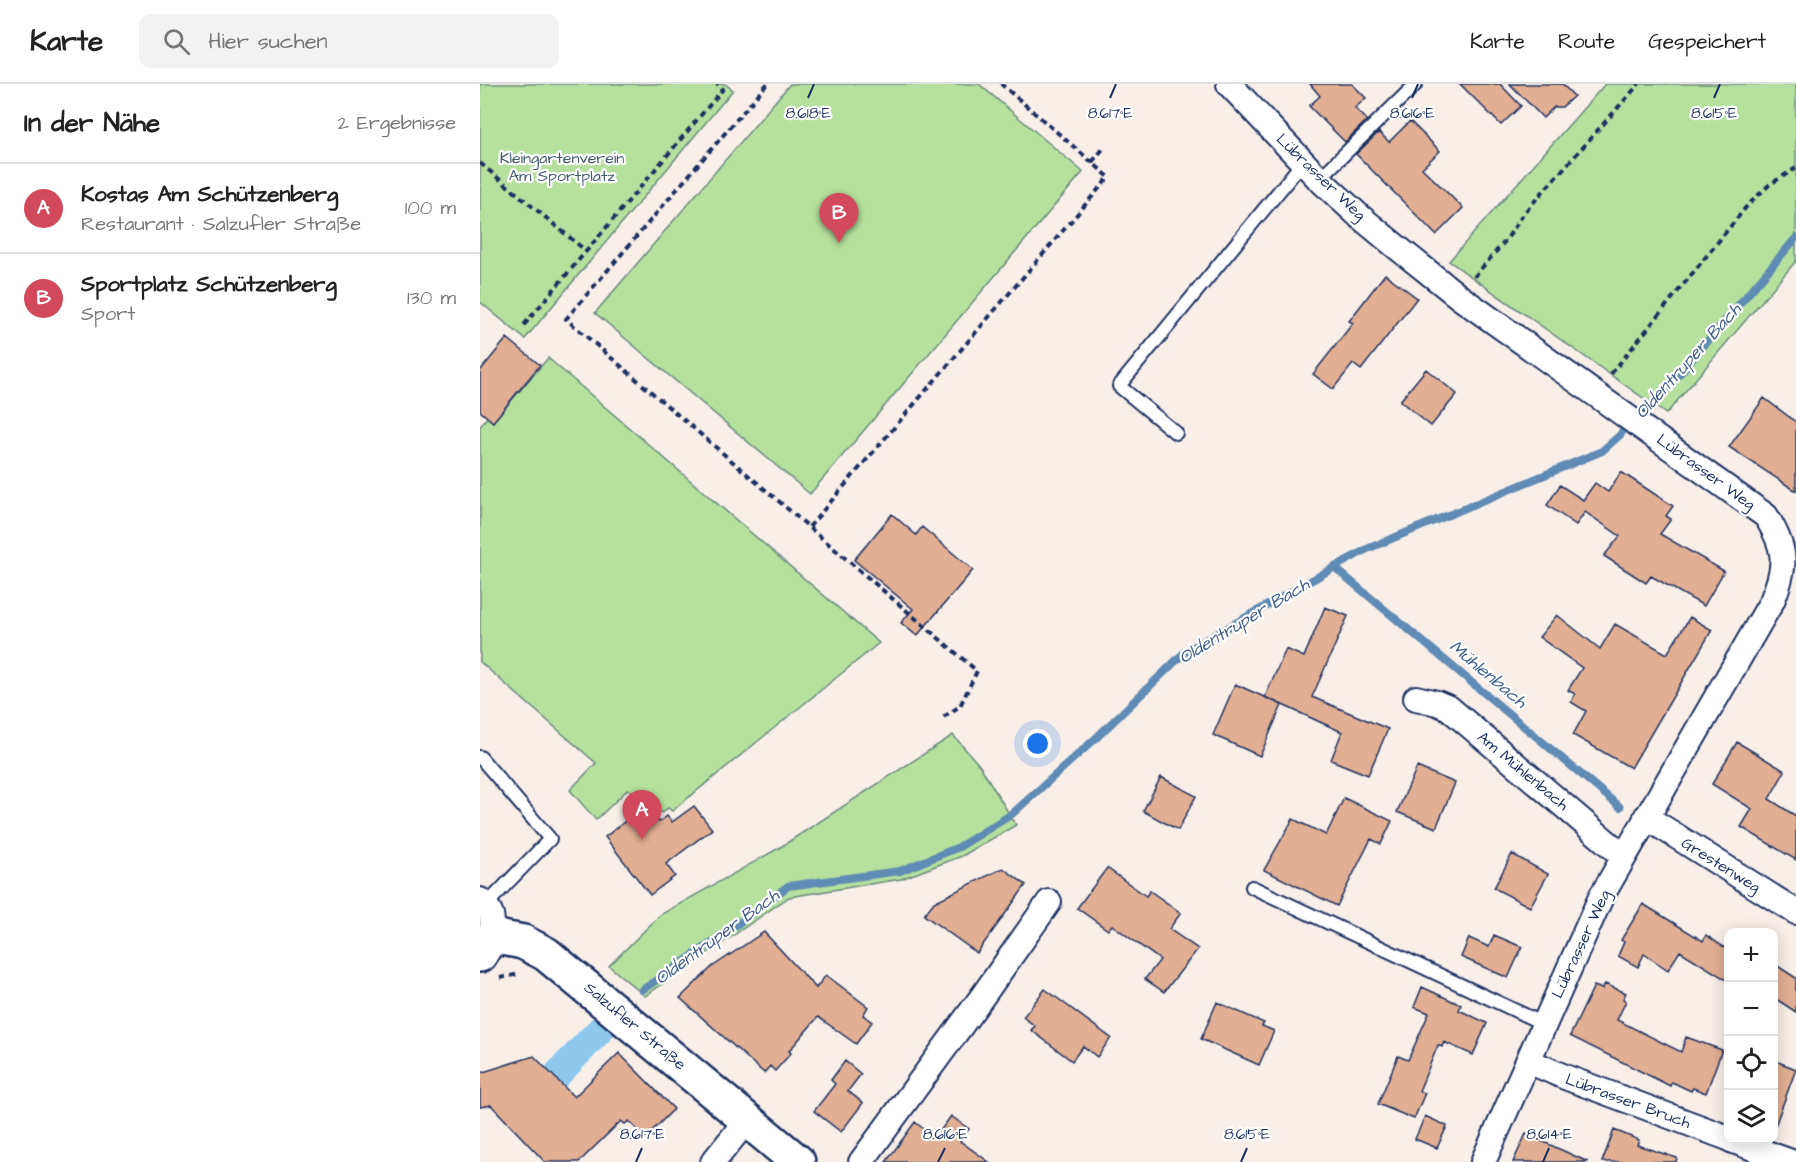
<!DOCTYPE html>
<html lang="de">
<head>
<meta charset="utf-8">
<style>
  :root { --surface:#fff; --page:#f2f2f2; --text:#222; --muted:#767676; --line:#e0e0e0; --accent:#d1495b }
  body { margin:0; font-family:"Architects Daughter",sans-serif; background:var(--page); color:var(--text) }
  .controls { position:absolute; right:18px; bottom:18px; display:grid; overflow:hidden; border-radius:12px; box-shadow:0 3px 15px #0003 }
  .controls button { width:54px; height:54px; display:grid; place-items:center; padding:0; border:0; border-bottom:2px solid var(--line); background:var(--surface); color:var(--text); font:30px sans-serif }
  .you { position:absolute; left:558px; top:660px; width:21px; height:21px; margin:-15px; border:4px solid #fff; border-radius:50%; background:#1a73e8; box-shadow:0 0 0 9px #1a73e833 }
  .badge { display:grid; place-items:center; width:39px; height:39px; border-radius:50%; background:var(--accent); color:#fff; font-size:20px; font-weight:700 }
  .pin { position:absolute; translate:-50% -50px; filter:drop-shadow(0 2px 3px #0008) }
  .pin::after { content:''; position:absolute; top:32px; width:21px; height:18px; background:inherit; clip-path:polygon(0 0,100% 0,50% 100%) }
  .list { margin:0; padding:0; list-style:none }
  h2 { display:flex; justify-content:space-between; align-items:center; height:78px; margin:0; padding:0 24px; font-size:26px }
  h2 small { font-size:20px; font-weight:400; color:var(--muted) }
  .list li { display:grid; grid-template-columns:39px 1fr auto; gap:18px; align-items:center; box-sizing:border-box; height:90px; padding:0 24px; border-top:2px solid var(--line) }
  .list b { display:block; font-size:22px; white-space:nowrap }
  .list p { margin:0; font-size:20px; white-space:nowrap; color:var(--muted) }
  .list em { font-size:20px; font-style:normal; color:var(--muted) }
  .icon { flex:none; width:33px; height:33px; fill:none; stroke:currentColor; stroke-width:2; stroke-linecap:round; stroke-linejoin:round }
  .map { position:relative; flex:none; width:1316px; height:1078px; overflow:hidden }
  header { display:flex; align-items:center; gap:36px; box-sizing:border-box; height:84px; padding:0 30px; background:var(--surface); border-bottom:2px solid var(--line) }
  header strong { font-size:28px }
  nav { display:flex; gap:33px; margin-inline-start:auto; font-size:21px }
  .search { width:420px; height:54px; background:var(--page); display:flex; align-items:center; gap:15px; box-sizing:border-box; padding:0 21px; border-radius:12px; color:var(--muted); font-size:22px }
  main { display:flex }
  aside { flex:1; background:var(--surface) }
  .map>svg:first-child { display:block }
  .green { fill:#b5e09d; stroke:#68887e; stroke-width:1.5 }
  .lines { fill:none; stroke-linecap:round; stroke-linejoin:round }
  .stream { stroke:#608bb4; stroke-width:8 }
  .canal { stroke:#8ec8ed; stroke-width:28 }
  .building { fill:#e1af93; stroke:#1b2f5e; stroke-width:1.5 }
  .lane-casing { stroke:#1b2f5e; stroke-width:16 }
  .street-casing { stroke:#1b2f5e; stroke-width:28 }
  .secondary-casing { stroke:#1b2f5e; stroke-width:38 }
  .path { stroke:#1b2f5e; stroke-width:4; stroke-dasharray:6 4.5; stroke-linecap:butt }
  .lane { stroke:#fff; stroke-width:12 }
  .street { stroke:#fff; stroke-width:24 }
  .secondary { stroke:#fff; stroke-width:33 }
  .ticks { fill:none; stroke:#1b2f5e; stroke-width:2 }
  .labels { text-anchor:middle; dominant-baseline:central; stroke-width:4.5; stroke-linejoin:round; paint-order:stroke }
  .park-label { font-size:16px; fill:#425b6e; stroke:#fff }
  .street-label { font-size:16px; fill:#1b2f5e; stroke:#fff }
  .water-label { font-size:18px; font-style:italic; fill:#3e5d89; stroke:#fff }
  .ticks-label { font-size:15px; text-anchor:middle; fill:#1b2f5e; stroke:#fff; stroke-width:4.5; stroke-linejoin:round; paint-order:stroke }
</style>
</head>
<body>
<header>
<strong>Karte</strong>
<div class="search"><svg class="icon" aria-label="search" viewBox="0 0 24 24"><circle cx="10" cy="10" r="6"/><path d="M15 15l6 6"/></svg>Hier suchen</div>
<nav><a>Karte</a><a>Route</a><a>Gespeichert</a></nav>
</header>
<main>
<aside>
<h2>In der Nähe<small>2 Ergebnisse</small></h2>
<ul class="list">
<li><span class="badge">A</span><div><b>Kostas Am Schützenberg</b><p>Restaurant · Salzufler Straße</p></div><em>100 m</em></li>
<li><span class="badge">B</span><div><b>Sportplatz Schützenberg</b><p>Sport</p></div><em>130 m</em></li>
</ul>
</aside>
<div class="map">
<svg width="1316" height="1078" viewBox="0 0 1316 1078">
  <rect width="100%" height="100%" fill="#f9efe9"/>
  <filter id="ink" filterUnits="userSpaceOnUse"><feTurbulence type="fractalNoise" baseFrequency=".0167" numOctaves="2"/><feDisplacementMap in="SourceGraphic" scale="12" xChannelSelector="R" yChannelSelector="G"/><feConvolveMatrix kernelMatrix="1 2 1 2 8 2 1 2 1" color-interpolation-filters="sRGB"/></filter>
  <g filter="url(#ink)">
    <!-- green -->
    <path class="green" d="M0 0H245L253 6 45 255 0 218Z
      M310 0H499L603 88 330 410 115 229Z
      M1125 0H1316V177L1186 330 969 177Z
      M68 274 399 559 192 727 188 724 182 729 148 705 116 736 90 706 116 679 0 578V343L7 333 13 338Z
      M473 651 500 682 536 741 482 772 421 795 309 813 165 912 129 882 180 831 299 764Z"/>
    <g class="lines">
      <!-- stream -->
      <path class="stream" d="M854 483 1140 723
        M162 906 246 849 308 802 420 787 479 763 532 730 615 655 706 567 887 465 1122 367 1140 351 1146 342 1178 315 1316 154"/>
      <!-- canal -->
      <path class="canal" d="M75 993 122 944"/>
    </g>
    <!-- building -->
    <path class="building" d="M830 0H872L886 14 875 24 887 36 865 58 829 22 840 12Z
      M980 0H1020L1041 22 1021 41Z
      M1030 0H1082L1094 12 1082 23H1074L1063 34Z
      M930 37 960 67 942 84 983 124 956 151 876 70 899 48 909 58Z
      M905 190 937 214 881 286 873 280 853 305 833 290 873 239 869 237Z
      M27 254 60 281 13 338 0 327V287Z
      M946 285 977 310 951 342 920 317Z
      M1284 314 1316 338V407L1249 363Z
      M1141 388 1193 422 1186 432 1191 435 1180 450 1244 487 1224 522 1171 492 1166 499 1124 472 1140 452 1105 428 1096 441 1067 421 1080 401 1103 416 1115 399 1128 408Z
      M412 430 436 451 442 443 493 486 437 552 421 539 433 525 374 476Z
      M845 523 868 532 832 613 908 645 888 691 851 676 862 648 785 613 806 565 824 573Z
      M1077 531 1120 565 1135 540 1187 570 1210 533 1232 546 1151 684 1093 651 1106 627 1091 618 1095 610 1088 606 1102 584 1059 553Z
      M755 600 802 621 780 672 733 651Z
      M1257 658 1305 687 1289 715 1316 732V776L1261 743 1272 725 1232 700Z
      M937 683 975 699 956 744 917 728Z
      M681 693 716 712 698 746 663 727Z
      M864 714 912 737 901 760 891 755 857 822 784 786 813 735 846 751Z
      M165 722 179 738 187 732 192 738 214 722 232 745 186 780 195 792 170 811 125 753Z
      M1032 770 1068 790 1050 823 1014 804Z
      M523 784 546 801 497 869 444 831 454 818Z
      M627 784 666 812 670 807 701 829 689 845 718 865 684 908 665 895 680 876 632 841 628 846 597 824Z
      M1163 820 1223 857 1226 851 1248 866V897L1200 867 1188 886 1164 870 1158 883 1138 872 1144 858 1141 856Z
      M284 848 336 904 346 891 388 923 383 931 392 938 376 960 338 933 309 967 311 969 295 987 290 982 284 989 200 914 232 883Z
      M1014 851 1042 863 1028 894 981 873 989 854 1009 863Z
      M1293 879 1316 894V928L1293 913Z
      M1125 900 1146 909 1143 915 1146 917 1137 936 1201 968 1206 953 1242 966 1226 1009 1213 1004 1211 1007 1192 998 1190 1002 1090 952 1114 902 1122 905Z
      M942 903 981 921 979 926 1007 939 993 971 964 958 962 963 958 961 939 1007 945 1009 934 1035 898 1020 918 972 928 976 949 929 934 923Z
      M565 905 631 954 617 973 603 962 592 977 551 946 555 942 543 933Z
      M737 918 784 939 782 942 794 947 779 981 721 955Z
      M139 969 194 1025 165 1054 149 1037 145 1040 141 1037 99 1078H65L11 1021 0 1023V989L54 972 94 1013Z
      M1293 976 1316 985 1295 1042 1293 1041Z
      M365 977 381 990 368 1007 383 1019 361 1048 334 1027 355 1000 351 996Z
      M471 1032 489 1045 480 1057 509 1078H406L435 1038 455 1054Z
      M945 1032 967 1042 957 1064 935 1055Z
      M1134 1046 1159 1056 1157 1061 1197 1074 1196 1078H1122Z
      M1046 1050 1108 1078H1033Z"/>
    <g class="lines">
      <defs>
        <path id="lane" d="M839 95 936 0
          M696 349 639 302 823 78
          M0 673 70 755 6 821
          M772 803 1064 940"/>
        <path id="street" d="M749 0 839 95 878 131 913 160 978 212 1286 432C1307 466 1307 481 1292 517L1121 813 1003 1078
          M936 614 957 619 969 624 1143 772
          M1166 733 1316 828
          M0 816C14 828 12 834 12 852
          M1048 977 1085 993 1248 1054
          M1251 1056 1311 1078
          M233 1078 267 1036
          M381 1078 502 913 569 818"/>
        <path id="secondary" d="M0 871 12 852 43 858 66 870 318 1078"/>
      </defs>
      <!-- lane casing -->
      <use href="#lane" class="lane-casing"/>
      <!-- street casing -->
      <use href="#street" class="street-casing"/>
      <!-- secondary casing -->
      <use href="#secondary" class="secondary-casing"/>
      <!-- path -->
      <path class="path" d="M287 0 86 235 497 587 480 622 462 634
        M612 78 623 65
        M0 79 106 167
        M994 193 1026 156 1044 129 1159 0
        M44 241 243 5 237 0
        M1131 290 1267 122 1289 101 1316 84
        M329 443 629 93 521 0
        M20 894 39 890"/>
      <!-- lane -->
      <use href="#lane" class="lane"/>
      <!-- street -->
      <use href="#street" class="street"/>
      <!-- secondary -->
      <use href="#secondary" class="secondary"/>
    </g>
  </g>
  <!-- ticks -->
  <path class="ticks" d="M328 14 334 0M630 14 636 0M932 14 938 0M1234 14 1240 0M156 1078 162 1064M458 1078 465 1064M761 1078 767 1064M1063 1078 1069 1064"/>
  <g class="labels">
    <!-- park labels -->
    <g class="park-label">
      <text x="82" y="74">Kleingartenverein<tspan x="82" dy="18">Am Sportplatz</tspan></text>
    </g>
    <!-- street labels -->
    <g class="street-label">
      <text transform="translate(841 93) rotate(44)">Lübrasser Weg</text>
      <text transform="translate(1226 388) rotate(36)">Lübrasser Weg</text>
      <text transform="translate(1043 687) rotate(40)">Am Mühlenbach</text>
      <text transform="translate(1241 781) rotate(32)">Grestenweg</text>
      <text transform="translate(1101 860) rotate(-65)">Lübrasser Weg</text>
      <text transform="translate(155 942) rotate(40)">Salzufler Straße</text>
      <text transform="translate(1148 1017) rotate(20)">Lübrasser Bruch</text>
    </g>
    <!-- water labels -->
    <g class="water-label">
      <text transform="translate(1208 277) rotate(-48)">Oldentruper Bach</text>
      <text transform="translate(764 537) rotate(-31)">Oldentruper Bach</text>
      <text transform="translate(1008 590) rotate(40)">Mühlenbach</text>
      <text transform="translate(237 853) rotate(-36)">Oldentruper Bach</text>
    </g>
  </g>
  <g class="ticks-label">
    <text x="328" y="34">8.618°E</text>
    <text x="630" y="34">8.617°E</text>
    <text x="932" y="34">8.616°E</text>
    <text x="1234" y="34">8.615°E</text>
    <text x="162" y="1055">8.617°E</text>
    <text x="465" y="1055">8.616°E</text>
    <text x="767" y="1055">8.615°E</text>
    <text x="1069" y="1055">8.614°E</text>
  </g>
</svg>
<div class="controls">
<button>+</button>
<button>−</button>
<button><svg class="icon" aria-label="locate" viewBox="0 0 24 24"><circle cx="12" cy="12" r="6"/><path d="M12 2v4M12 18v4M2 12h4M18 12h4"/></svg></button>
<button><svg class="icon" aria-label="layers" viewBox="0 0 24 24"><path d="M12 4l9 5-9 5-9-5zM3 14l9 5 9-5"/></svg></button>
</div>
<div class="you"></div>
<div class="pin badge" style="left:162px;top:756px">A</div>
<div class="pin badge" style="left:359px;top:159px">B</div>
</div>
</main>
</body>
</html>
